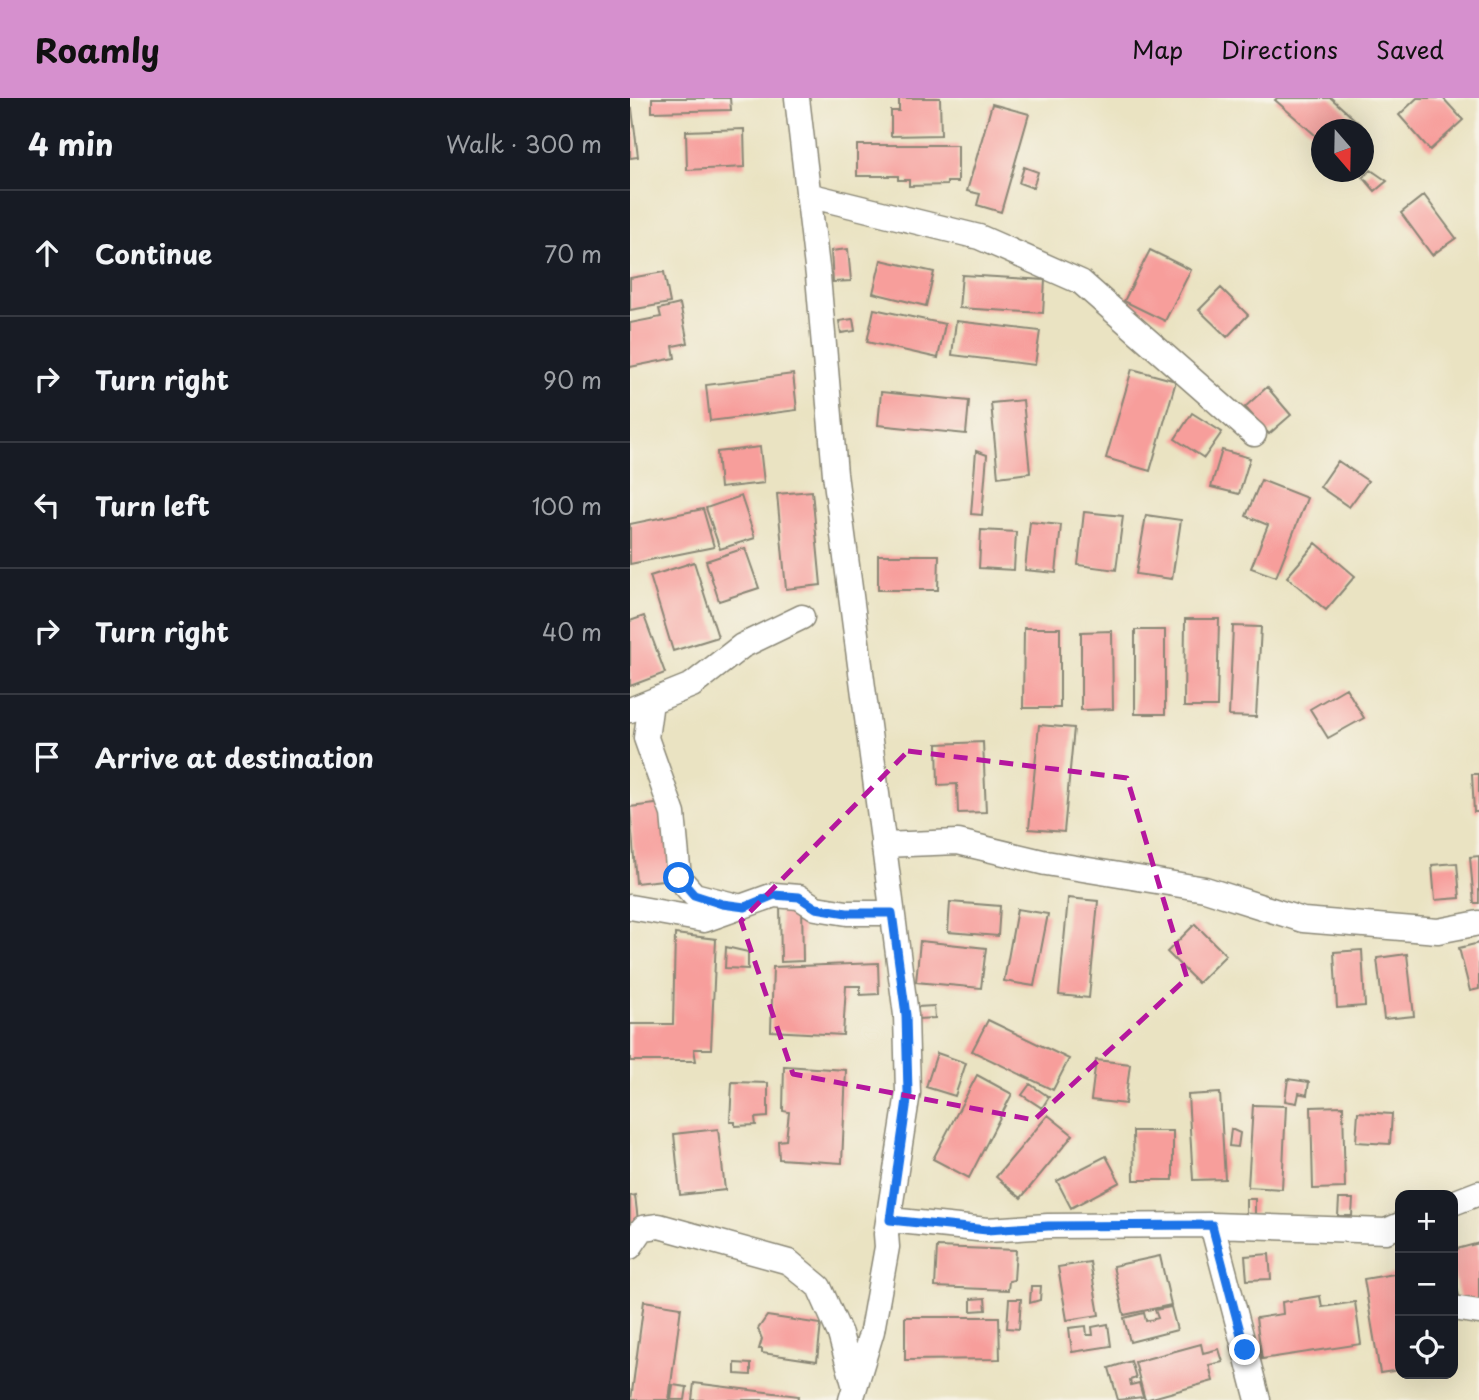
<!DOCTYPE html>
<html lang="en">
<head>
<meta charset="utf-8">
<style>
  :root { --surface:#171b24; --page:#242831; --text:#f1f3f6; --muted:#9ea1a6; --line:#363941; --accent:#d690ce }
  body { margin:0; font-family:"Playpen Sans",sans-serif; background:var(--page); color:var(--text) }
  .controls { position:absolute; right:21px; bottom:21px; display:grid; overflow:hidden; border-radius:14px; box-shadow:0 7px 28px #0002 }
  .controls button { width:63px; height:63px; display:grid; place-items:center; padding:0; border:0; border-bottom:2px solid var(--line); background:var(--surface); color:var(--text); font:35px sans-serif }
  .compass { position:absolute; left:681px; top:21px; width:63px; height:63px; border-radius:50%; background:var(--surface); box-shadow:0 7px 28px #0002; rotate:160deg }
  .stop { position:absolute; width:21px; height:21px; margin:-16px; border:5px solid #1a73e8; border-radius:50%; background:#fff }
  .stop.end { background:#1a73e8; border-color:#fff; box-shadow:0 2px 7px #0008 }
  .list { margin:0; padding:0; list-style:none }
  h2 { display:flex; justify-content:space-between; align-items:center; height:91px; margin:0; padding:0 28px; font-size:30px }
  h2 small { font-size:23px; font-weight:400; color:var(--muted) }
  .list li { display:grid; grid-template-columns:46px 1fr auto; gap:21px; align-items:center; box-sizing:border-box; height:126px; padding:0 28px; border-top:2px solid var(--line) }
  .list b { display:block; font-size:26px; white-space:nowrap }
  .list em { font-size:23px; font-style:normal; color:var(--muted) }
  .icon { flex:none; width:38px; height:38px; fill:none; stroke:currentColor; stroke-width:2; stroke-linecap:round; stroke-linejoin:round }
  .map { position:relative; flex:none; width:849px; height:1302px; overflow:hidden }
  header { display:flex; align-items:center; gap:42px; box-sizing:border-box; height:98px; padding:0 35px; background:var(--accent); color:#111 }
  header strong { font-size:33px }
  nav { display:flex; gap:38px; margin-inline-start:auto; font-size:24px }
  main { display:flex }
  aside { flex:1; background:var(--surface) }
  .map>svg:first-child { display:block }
  .building { fill:#f79e9b }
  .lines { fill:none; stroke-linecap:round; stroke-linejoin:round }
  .street-casing { stroke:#8a8776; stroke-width:27 }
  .street { stroke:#fff; stroke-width:24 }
  .route { stroke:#1a73e8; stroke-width:9 }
  .marked { fill:none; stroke:#b5179e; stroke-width:5; stroke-dasharray:14 9; stroke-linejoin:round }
</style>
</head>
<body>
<header>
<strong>Roamly</strong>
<nav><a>Map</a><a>Directions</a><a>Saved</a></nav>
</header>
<main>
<aside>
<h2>4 min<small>Walk · 300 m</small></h2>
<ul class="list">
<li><svg class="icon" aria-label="ahead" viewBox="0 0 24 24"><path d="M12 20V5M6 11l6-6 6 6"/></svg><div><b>Continue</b></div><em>70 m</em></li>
<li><svg class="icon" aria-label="right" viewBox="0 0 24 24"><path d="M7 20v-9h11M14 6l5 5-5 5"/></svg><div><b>Turn right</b></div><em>90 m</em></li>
<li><svg class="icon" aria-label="left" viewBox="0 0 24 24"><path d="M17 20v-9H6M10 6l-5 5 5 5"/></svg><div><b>Turn left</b></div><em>100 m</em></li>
<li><svg class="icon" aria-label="right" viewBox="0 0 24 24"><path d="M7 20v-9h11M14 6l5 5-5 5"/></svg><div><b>Turn right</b></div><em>40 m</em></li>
<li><svg class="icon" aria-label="arrive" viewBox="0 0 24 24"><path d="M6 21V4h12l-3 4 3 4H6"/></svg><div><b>Arrive at destination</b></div></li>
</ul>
</aside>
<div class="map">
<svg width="849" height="1302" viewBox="0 0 849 1302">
  <rect width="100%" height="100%" fill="#f7f3e8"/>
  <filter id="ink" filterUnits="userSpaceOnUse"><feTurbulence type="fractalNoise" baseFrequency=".0143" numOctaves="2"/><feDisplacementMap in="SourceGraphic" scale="14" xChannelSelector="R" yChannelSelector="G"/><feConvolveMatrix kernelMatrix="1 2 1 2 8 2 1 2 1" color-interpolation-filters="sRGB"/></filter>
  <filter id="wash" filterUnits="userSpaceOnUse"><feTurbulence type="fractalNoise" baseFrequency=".00686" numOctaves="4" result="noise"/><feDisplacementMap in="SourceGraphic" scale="28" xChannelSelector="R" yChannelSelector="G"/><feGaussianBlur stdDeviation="1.57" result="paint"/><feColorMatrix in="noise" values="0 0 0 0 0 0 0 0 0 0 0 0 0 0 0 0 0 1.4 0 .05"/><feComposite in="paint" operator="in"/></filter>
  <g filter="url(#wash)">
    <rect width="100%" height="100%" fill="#eae3c2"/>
    <g id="blocks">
      <!-- building -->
      <path class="building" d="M22 0H100L101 12 22 14Z
        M269 0H310L311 37 261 38V13H269Z
        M647 0H701L733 29 692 32V43L645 2Z
        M787 0H813L833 22 800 52 769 17Z
        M362 6 399 16 371 114 347 107 350 96 337 93Z
        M2 11 8 59 0 60V12Z
        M114 31 115 69 57 72 56 33Z
        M227 47H328V84H317V87L279 88V82H268V78H227Z
        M394 69 408 74 403 90 389 85Z
        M741 72 757 83 745 93 733 79Z
        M794 97 826 140 802 157 771 115Z
        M218 151 221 183 203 184 201 153Z
        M520 152 561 172 535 223 494 203Z
        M251 162 304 174 296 208 243 195Z
        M34 174 40 205 0 212V180Z
        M332 177 415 182 413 215 329 210Z
        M591 190 618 217 597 239 569 212Z
        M50 206 58 245 43 248 45 260 0 269V225L31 219 29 211Z
        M244 211 315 226 308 260 237 244Z
        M223 221 225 233 211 235 209 223Z
        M326 223 410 233 405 267 322 257Z
        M502 271 546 283 520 373 476 360Z
        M163 276 167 312 80 323 76 287Z
        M637 289 661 317 639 336 615 309Z
        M251 294 339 303 336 336 248 327Z
        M393 302 400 375 368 379 361 305Z
        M562 315 592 334 574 360 545 341Z
        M130 349 134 385 90 390 87 354Z
        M592 352 620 360 609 396 581 389Z
        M346 353 357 357 352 417 341 416Z
        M708 363 738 383 719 409 690 389Z
        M631 382 677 400 646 479 621 470 638 427 616 418Z
        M182 393 191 487 156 491 147 396Z
        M111 398 125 440 90 451 76 410Z
        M73 411 84 449 0 466V426Z
        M454 414 493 418 486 472 448 467Z
        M516 417 551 422 542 481 506 476Z
        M400 424 431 427 426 475 395 472Z
        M351 432 386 434 384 472 349 470Z
        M686 445 725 478 696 512 657 479Z
        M115 450 129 490 89 503 76 463Z
        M248 457H309L308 492H248Z
        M64 464 88 539 43 553 20 478Z
        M14 518 35 575 0 588V523Z
        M555 521H589L587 609H554Z
        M603 528 631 529 626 619 599 618Z
        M394 530H430V610H393Z
        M505 532H535V616H505Z
        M482 533 483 611 451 612V534Z
        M716 590 734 620 698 640 680 611Z
        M409 627 444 630 434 734 399 731Z
        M353 644 356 714 328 715 327 686 308 687 307 646Z
        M842 676H849V714H844Z
        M34 705 42 781 6 785 0 709Z
        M849 758V805H844L840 759Z
        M827 765 830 800 805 802 802 767Z
        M438 800 468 803 459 900 429 897Z
        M320 804 370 808 368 838 318 834Z
        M150 806H172L173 863 151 864Z
        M387 811 418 816 404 888 374 883Z
        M565 826 596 857 568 885 537 854Z
        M45 836 86 841 81 951H64L66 963H0V926H43Z
        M290 843 356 850 351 890 286 884Z
        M849 845V891L840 893 829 850Z
        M96 849 118 854V871L95 870Z
        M732 852 735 908 707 910 704 854Z
        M777 856 784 918 754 921 747 860Z
        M248 865 249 896 230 897V888H216L213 937 141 933 143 869Z
        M304 908 305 920 287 921V909Z
        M358 922 439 961 423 992 342 953Z
        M307 955 336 965 325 998 296 989Z
        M466 962 500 966 495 1006 461 1002Z
        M154 968 216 972 212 1065 149 1061 148 1043 156 1042 159 1014 153 1013Z
        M347 977 382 996 339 1080 303 1061Z
        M658 981 679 984 677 997 669 995 667 1005 655 1003Z
        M102 984 138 985V1019L125 1020 126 1027 105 1028V1024H100Z
        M400 986 419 999 412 1010 392 997Z
        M590 995 595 1081 563 1082 558 997Z
        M623 1007 656 1008 652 1091 618 1089Z
        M713 1008 715 1090 683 1091 681 1009Z
        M728 1014 762 1016 760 1046 726 1044Z
        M418 1017 443 1037 391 1100 366 1079Z
        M88 1031 95 1092 50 1097 44 1036Z
        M601 1031 610 1035 608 1049 599 1048Z
        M503 1033H543V1082H504Z
        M476 1058 490 1084 441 1110 427 1083Z
        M5 1097 8 1123 0 1124V1098Z
        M616 1101H625V1116H616Z
        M709 1101H723L722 1118H708Z
        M849 1145V1201L831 1206 823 1173V1152Z
        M307 1149 386 1152 384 1182 379 1183 378 1192 305 1189Z
        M639 1156 641 1181 617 1182 615 1158Z
        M530 1158 541 1207 494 1217 483 1168Z
        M460 1164 469 1217 437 1222 428 1169Z
        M770 1175V1272L750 1275 734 1181Z
        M401 1188H411L410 1202 400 1205Z
        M690 1198 692 1209 725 1204 731 1246 632 1261 626 1220 653 1216 652 1204Z
        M355 1200 356 1212 341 1213V1201Z
        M379 1201H391L389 1231 377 1230Z
        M14 1203 51 1209 39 1302H1Z
        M541 1209 547 1232 500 1244 494 1220 514 1215 516 1223 528 1220 525 1212Z
        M137 1218 191 1226 187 1263 132 1255V1251H129L132 1241 128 1231Z
        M275 1219H369L370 1261 275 1262Z
        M478 1226 481 1248 442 1254 439 1230 456 1228 457 1237H463L462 1229Z
        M571 1246 573 1255 589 1251 593 1264 579 1267 583 1283 515 1302 505 1264Z
        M501 1263 506 1280 500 1282 501 1287 509 1285 513 1299 488 1302 479 1270Z
        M105 1265 121 1266V1277L105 1276Z
        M64 1285 169 1298 168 1302H62Z
        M43 1287 57 1289 55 1302H41Z"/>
    </g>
  </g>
  <g filter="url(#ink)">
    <use href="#blocks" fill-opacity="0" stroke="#8a8776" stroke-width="2"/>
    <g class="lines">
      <defs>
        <path id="street" d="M167 0 188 178 205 376 276 917 278 995 256 1136 257 1149 242 1233 221 1302
          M178 97 349 139 451 184 624 336
          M21 604 16 640 43 716 49 780 64 797 111 809
          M0 612 62 587 112 548 172 519
          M253 747 328 744 416 765 575 791 673 822 808 833 849 825
          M0 809 74 822 144 797 169 799 186 810 217 815H262
          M823 1105 849 1095
          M260 1122 357 1132 418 1128 582 1127
          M0 1149 13 1130 29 1128 159 1164 189 1189 210 1236 224 1286
          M823 1210 849 1214
          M628 1302 582 1127 756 1133 770 1127"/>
      </defs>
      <!-- street casing -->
      <use href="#street" class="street-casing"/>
      <!-- street -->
      <use href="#street" class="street"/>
    </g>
  </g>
  <g class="lines" filter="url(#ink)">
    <!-- route -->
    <path class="route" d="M49 780 64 797 92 806 115 809 144 797 169 799 186 810 217 815H262L276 917 278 995 260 1122 357 1132 418 1128 582 1127 615 1252"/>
  </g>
  <!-- marked area -->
  <path class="marked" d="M278 653 497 680 557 880 404 1022 163 976 111 823Z"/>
</svg>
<div class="controls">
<button>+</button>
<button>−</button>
<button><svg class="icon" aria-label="locate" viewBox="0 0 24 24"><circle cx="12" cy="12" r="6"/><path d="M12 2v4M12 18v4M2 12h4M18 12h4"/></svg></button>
</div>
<svg class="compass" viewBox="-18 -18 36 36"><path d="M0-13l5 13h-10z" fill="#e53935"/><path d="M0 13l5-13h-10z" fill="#9ea1a6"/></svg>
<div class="stop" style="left:49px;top:780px"></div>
<div class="stop end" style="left:615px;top:1252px"></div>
</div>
</main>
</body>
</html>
